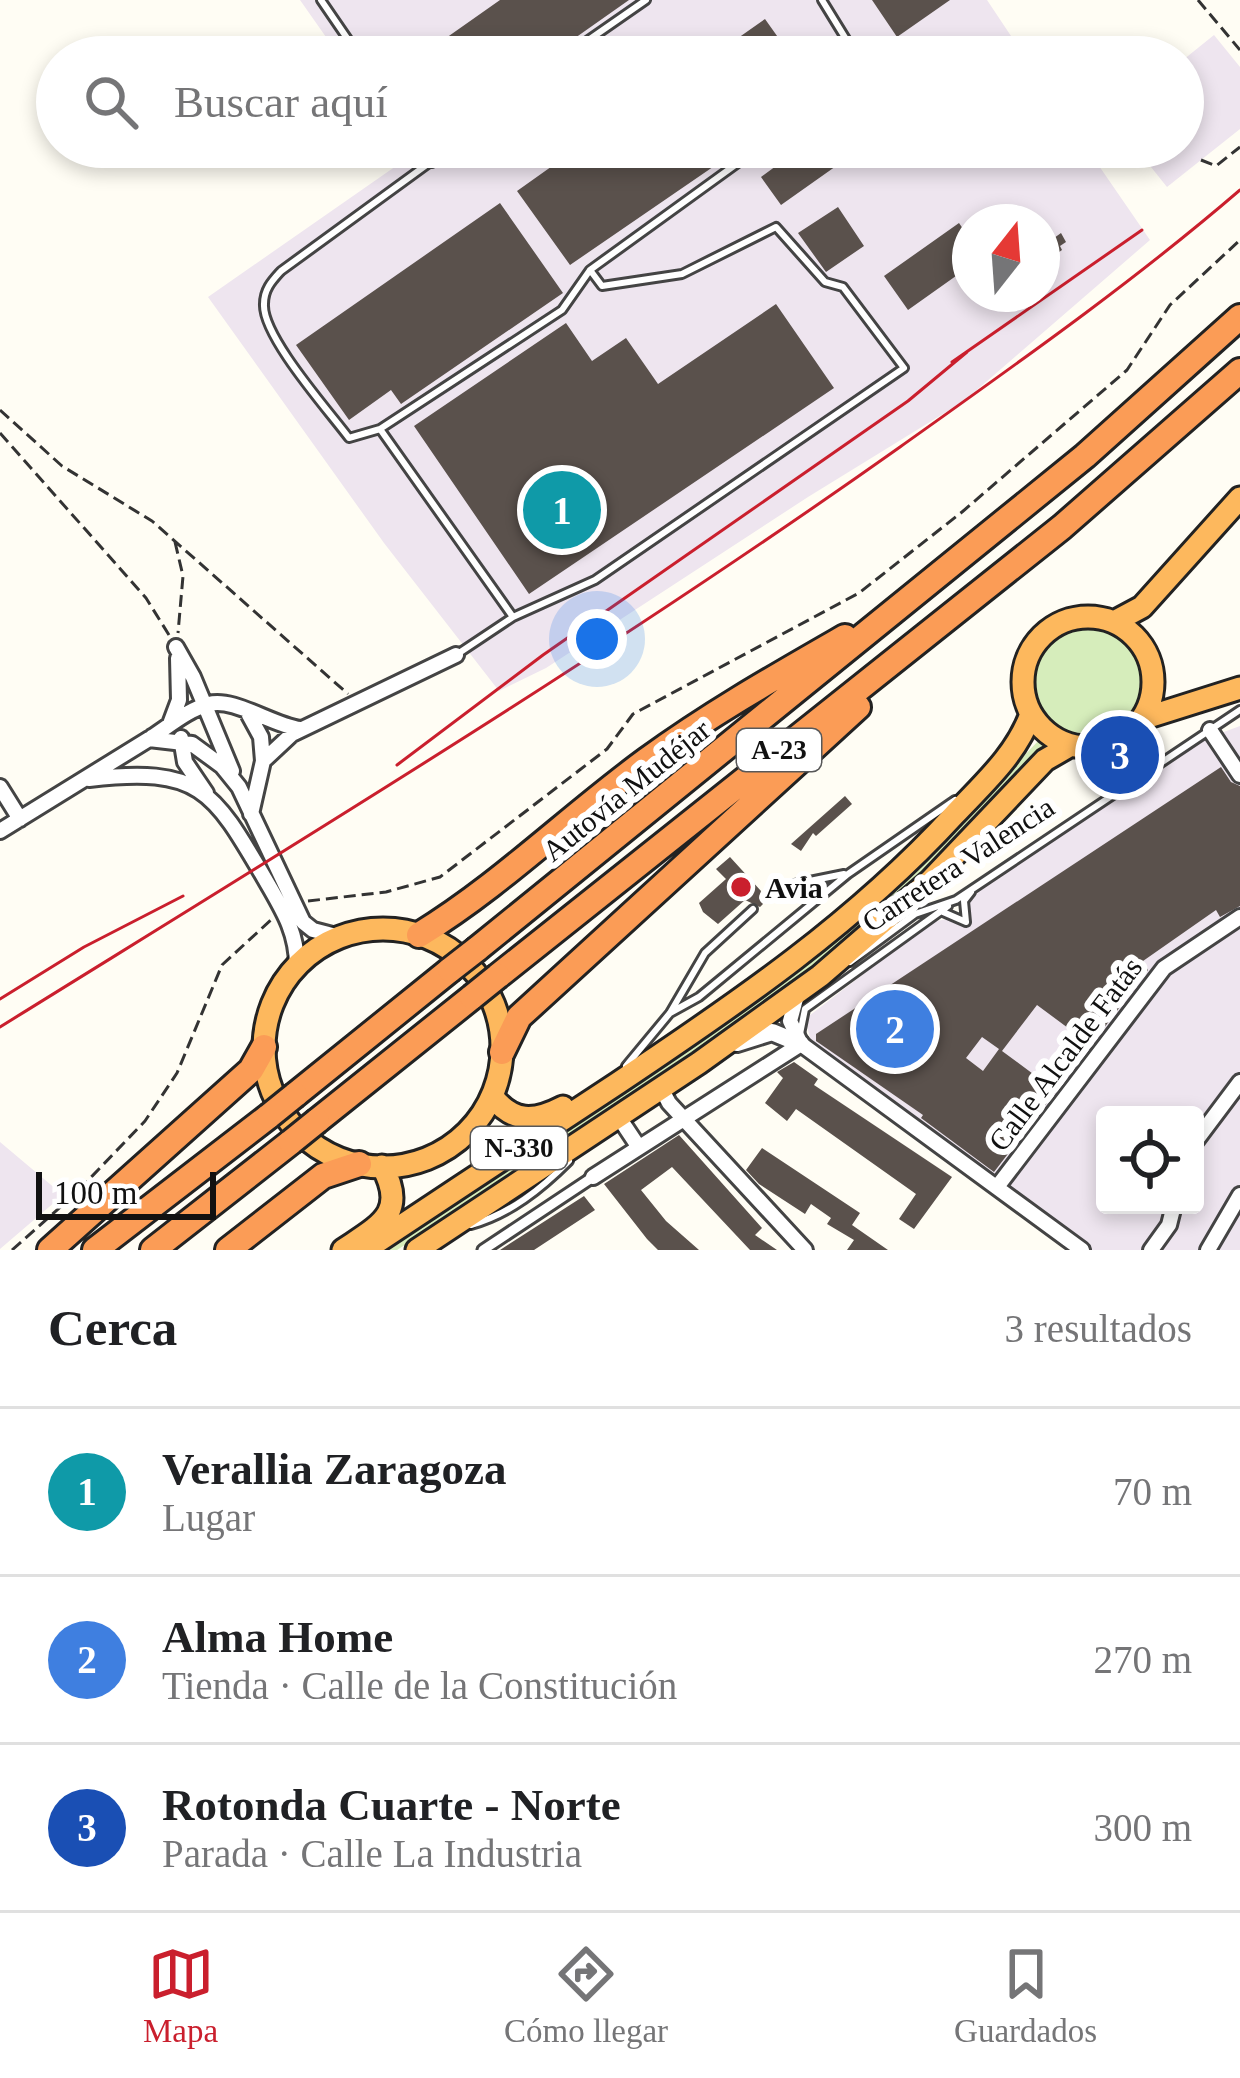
<!DOCTYPE html>
<html lang="es">
<head>
<meta charset="utf-8">
<style>
  :root { --surface:#fff; --page:#f2f2f2; --text:#202124; --muted:#757577; --line:#e0e0e0; --accent:#ca1f2d }
  body { margin:0; font-family:"Times New Roman",serif; background:var(--page); color:var(--text) }
  .controls { position:absolute; right:36px; bottom:36px; display:grid; overflow:hidden; border-radius:12px; box-shadow:0 6px 18px #0003 }
  .controls button { width:108px; height:108px; display:grid; place-items:center; padding:0; border:0; border-bottom:3px solid var(--line); background:var(--surface); color:var(--text); font:60px sans-serif }
  .compass { position:absolute; left:952px; top:204px; width:108px; height:108px; border-radius:50%; background:var(--surface); box-shadow:0 6px 18px #0003; rotate:17deg }
  .scale { position:absolute; left:36px; bottom:30px; width:180px; box-sizing:border-box; padding-left:12px; border:6px solid #111; border-top:0; font-size:33px; line-height:42px; white-space:nowrap; color:#111; -webkit-text-stroke:9px #fff; paint-order:stroke }
  .you { position:absolute; left:597px; top:639px; width:42px; height:42px; margin:-30px; border:9px solid #fff; border-radius:50%; background:#1a73e8; box-shadow:0 0 0 18px #1a73e833 }
  .badge { display:grid; place-items:center; width:78px; height:78px; border-radius:50%; background:var(--accent); color:#fff; font-size:39px; font-weight:700 }
  .pin { position:absolute; translate:-50% -50%; border:6px solid #fff; box-shadow:0 3px 12px #0006 }
  .list { margin:0; padding:0; list-style:none }
  h2 { display:flex; justify-content:space-between; align-items:center; height:156px; margin:0; padding:0 48px; font-size:51px }
  h2 small { font-size:39px; font-weight:400; color:var(--muted) }
  .list li { display:grid; grid-template-columns:78px 1fr auto; gap:36px; align-items:center; box-sizing:border-box; height:168px; padding:0 48px; border-top:3px solid var(--line) }
  .list b { display:block; font-size:45px; white-space:nowrap }
  .list p { margin:0; font-size:39px; white-space:nowrap; color:var(--muted) }
  .list em { font-size:39px; font-style:normal; color:var(--muted) }
  .icon { flex:none; width:66px; height:66px; fill:none; stroke:currentColor; stroke-width:2; stroke-linecap:round; stroke-linejoin:round }
  .map { position:relative; flex:none; width:1240px; height:1250px; overflow:hidden }
  .search { position:absolute; background:var(--surface); box-shadow:0 6px 18px #0003; left:36px; right:36px; top:36px; height:132px; display:flex; align-items:center; gap:30px; box-sizing:border-box; padding:0 42px; border-radius:66px; color:var(--muted); font-size:45px }
  .sheet { height:660px; background:var(--surface) }
  nav { display:flex; justify-content:space-around; align-items:center; box-sizing:border-box; height:168px; border-top:3px solid var(--line); background:var(--surface); font-size:33px; color:var(--muted) }
  nav a { display:grid; justify-items:center; gap:6px }
  nav .on { color:var(--accent) }
  .map>svg:first-child { display:block }
  .industrial { fill:#eee5ef; fill-rule:evenodd }
  .green { fill:#d6edbb }
  .building { fill:#5a514c; fill-rule:evenodd }
  .lines { fill:none; stroke-linecap:round; stroke-linejoin:round }
  .service-casing { stroke:#444; stroke-width:12 }
  .pedestrian-casing { stroke:#444; stroke-width:15 }
  .minor-casing { stroke:#444; stroke-width:20 }
  .tertiary-casing { stroke:#444; stroke-width:22 }
  .trunk-casing { stroke:#222; stroke-width:27 }
  .motorway-casing { stroke:#222; stroke-width:30 }
  .path { stroke:#333; stroke-width:3; stroke-dasharray:12 6; stroke-linecap:butt }
  .service { stroke:#fff; stroke-width:6 }
  .pedestrian { stroke:#fff; stroke-width:9 }
  .minor { stroke:#fff; stroke-width:14 }
  .tertiary { stroke:#fff; stroke-width:16 }
  .trunk { stroke:#fdb85d; stroke-width:21 }
  .motorway { stroke:#fb9c56; stroke-width:24 }
  .rail { stroke:#ca1f2d; stroke-width:3 }
  .motorway-bridge-casing { stroke:#222; stroke-width:30; stroke-linecap:butt }
  .motorway-bridge { stroke:#fb9c56; stroke-width:24 }
  .poi-dot { fill:#ca1f2d; stroke:#fff; stroke-width:4.5 }
  .labels { text-anchor:middle; dominant-baseline:central; stroke-width:12; stroke-linejoin:round; paint-order:stroke }
  .shield { fill:#fff; stroke:#585858; stroke-width:3 }
  .shield-label { font-size:27px; font-weight:bold; fill:#111 }
  .street-label { font-size:30px; fill:#111; stroke:#fff }
  .poi-label { font-size:30px; font-weight:bold; fill:#111; stroke:#fff; text-anchor:start }
</style>
</head>
<body>
<div class="map">
<svg width="1240" height="1250" viewBox="0 0 1240 1250">
  <rect width="100%" height="100%" fill="#fffdf4"/>
  <!-- industrial -->
  <path class="industrial" d="M300 0H987L1025 57H340Z
    M1214 35 1240 67V129L1167 187 1135 147H1183V60Z
    M404 147H1086L1150 240 964 401 808 497 546 668 499 691 384 543 208 297 409 157ZM970 222H1042V294H970Z
    M1240 726V1250H1082L812 1045 805 1019 931 922 953 918 966 910 977 888 1202 740ZM1105 1115H1195V1205H1105Z
    M0 1142 63 1195 0 1249Z"/>
  <!-- green -->
  <path class="green" d="M1033 682a55 55 0 1 1 110 0a55 55 0 1 1-110 0Z
    M1040 739 1046 744 1000 798 889 909 737 1030 397 1250H377L695 1042 982 800Z"/>
  <!-- building -->
  <path class="building" d="M500 0H629L548 57H419Z
    M872 0H950L897 37Z
    M765 19 792 57H711Z
    M579 147H742L570 265 517 191Z
    M802 147H863L781 205 761 177Z
    M500 203 563 293 401 404 391 390 349 420 296 345Z
    M838 207 864 246 826 272 798 233Z
    M1042 220 1054 238 1061 233 1066 242 1060 246 1062 250 1042 264Z
    M959 223 970 239V266L908 310 884 276Z
    M776 304 834 388 529 594 414 426 566 323 592 361 626 338 658 384Z
    M1221 767 1231 782 1240 786V906L1220 917 1216 910 1143 961 1148 970 1091 1045 1037 1005 1002 1051 1056 1091 994 1172 921 1118 923 1115 816 1041V1034ZM982 1037 999 1049 983 1071 966 1058Z
    M845 796 852 804 816 836 813 833 801 851 791 844Z
    M730 857 761 891 759 898 763 904 760 907 745 900 718 924 703 912 699 903 726 879 716 869Z
    M794 1062 818 1079 814 1085 952 1177 914 1229 899 1219 916 1194 796 1109 787 1121 765 1103 783 1078 777 1072Z
    M679 1135 762 1228 755 1235 777 1250H750L672 1167 641 1190 666 1221 699 1250H658L647 1239 604 1184Z
    M762 1148 860 1213 852 1225 888 1250H847L854 1240 827 1224 831 1218 811 1204 805 1214 759 1184 746 1170Z
    M584 1196 595 1210 534 1250H500Z"/>
  <g class="lines">
    <defs>
      <path id="service" d="M321 0 360 57
        M822 0 857 57
        M564 57 646 0
        M422 147 432 163
        M451 147 281 271C272 281 264 289 264 304 262 336 328 410 349 438L380 429 562 310 590 270 760 147
        M380 429 513 617 459 653
        M513 617 595 580 904 368 843 287 825 282 776 227 682 274 602 286 590 270
        M766 897 790 885 844 874
        M943 912 966 922
        M966 922 964 901 971 892
        M850 962 915 914 956 900 1240 710
        M670 1013 699 997 848 874 955 800
        M800 1034 805 1009 948 906
        M626 1066 670 1013 705 953 753 909
        M471 1225C510 1214 541 1189 569 1161"/>
      <path id="pedestrian" d="M483 1250 593 1177"/>
      <path id="minor" d="M176 647 193 677 232 771
        M249 715 261 737 263 761
        M170 724 179 700 178 658
        M1210 730 1240 775
        M152 737C169 726 189 709 209 704 233 697 272 725 300 729
        M181 738 185 762 206 793
        M89 779C200 766 213 790 265 879 282 909 297 931 297 966
        M0 787 20 819
        M251 814 263 761 292 734 456 655
        M0 831 149 739 192 744 222 766 239 787 303 922 313 930 340 937
        M797 995 790 1021 801 1044 1082 1250
        M661 1088 669 1103 805 1250
        M618 1116 638 1146
        M1195 1142 1240 1082
        M593 1177 801 1044
        M997 1187 1164 968 1240 917
        M1151 1250 1169 1225 1174 1205
        M1208 1250 1240 1195"/>
      <path id="tertiary" d="M737 1043 772 1032 801 1044"/>
      <path id="trunk" d="M1023 682a65 65 0 1 1 130 0a65 65 0 1 1-130 0Z
        M1114 622 1142 607 1240 498
        M1142 719 1240 688
        M264 1048a119 119 0 1 1 238 0a119 119 0 1 1-238 0Z
        M492 1096C513 1123 534 1122 563 1107
        M343 1250C380 1225 408 1213 382 1166
        M365 1250C449 1194 534 1138 618 1083 739 1002 855 923 954 815 984 783 1016 755 1031 714
        M417 1250 699 1063 820 976 930 881 1045 760 1071 745"/>
      <path id="motorway" d="M419 935C501 885 570 816 647 760 710 714 777 676 845 637
        M477 949 1085 456 1240 317
        M498 976 1062 527 1240 371
        M502 1052 519 1017 858 707
        M295 1095 450 970
        M317 1121 472 997
        M50 1250 251 1070 264 1047
        M95 1250 269 1116
        M153 1250 291 1142
        M228 1250 323 1176 359 1164"/>
    </defs>
    <!-- service casing -->
    <use href="#service" class="service-casing"/>
    <!-- pedestrian casing -->
    <use href="#pedestrian" class="pedestrian-casing"/>
    <!-- minor casing -->
    <use href="#minor" class="minor-casing"/>
    <!-- tertiary casing -->
    <use href="#tertiary" class="tertiary-casing"/>
    <!-- trunk casing -->
    <use href="#trunk" class="trunk-casing"/>
    <!-- motorway casing -->
    <use href="#motorway" class="motorway-casing"/>
    <!-- path -->
    <path class="path" d="M1198 0 1240 50
      M1201 160 1216 166 1240 147
      M0 410 62 466 152 521 348 694
      M0 433 146 598 169 635
      M175 542 183 576 178 633
      M308 901 386 892 440 877 607 749 633 714 859 593 962 512 1127 370 1170 305 1240 240
      M12 1250 74 1195 145 1121 177 1073 222 965 273 918"/>
    <!-- service -->
    <use href="#service" class="service"/>
    <!-- pedestrian -->
    <use href="#pedestrian" class="pedestrian"/>
    <!-- minor -->
    <use href="#minor" class="minor"/>
    <!-- tertiary -->
    <use href="#tertiary" class="tertiary"/>
    <!-- trunk -->
    <use href="#trunk" class="trunk"/>
    <!-- motorway -->
    <use href="#motorway" class="motorway"/>
    <!-- rail -->
    <path class="rail" d="M952 362 1142 230
      M397 765 543 655 908 401 967 352
      M0 999 84 947 183 896
      M0 1027C303 839 608 654 900 447 1015 365 1132 283 1240 190"/>
    <defs>
      <path id="motorway-bridge" d="M450 970 477 949
        M472 997 498 976
        M269 1116 295 1095
        M291 1142 317 1121"/>
    </defs>
    <!-- motorway-bridge casing -->
    <use href="#motorway-bridge" class="motorway-bridge-casing"/>
    <!-- motorway-bridge -->
    <use href="#motorway-bridge" class="motorway-bridge"/>
  </g>
  <!-- markers -->
  <circle class="poi-dot" cx="741" cy="887" r="12"/>
  <g class="labels">
    <!-- shield labels -->
    <g class="shield">
      <rect x="737" y="729" width="84" height="42" rx="9"/>
      <rect x="471" y="1127" width="96" height="42" rx="9"/>
    </g>
    <g class="shield-label">
      <text x="779" y="750">A-23</text>
      <text x="519" y="1148">N-330</text>
    </g>
    <!-- street labels -->
    <g class="street-label">
      <text transform="translate(626 790) rotate(-39)">Autovía Mudéjar</text>
      <text transform="translate(958 864) rotate(-33)">Carretera Valencia</text>
      <text transform="translate(1065 1054) rotate(-53)">Calle Alcalde Fatás</text>
    </g>
    <!-- poi labels -->
    <g class="poi-label">
      <text x="765" y="887">Avia</text>
    </g>
  </g>
</svg>
<div class="controls">
<button><svg class="icon" aria-label="locate" viewBox="0 0 24 24"><circle cx="12" cy="12" r="6"/><path d="M12 2v4M12 18v4M2 12h4M18 12h4"/></svg></button>
</div>
<svg class="compass" viewBox="-18 -18 36 36"><path d="M0-13l5 13h-10z" fill="#e53935"/><path d="M0 13l5-13h-10z" fill="#757577"/></svg>
<div class="scale">100 m</div>
<div class="you"></div>
<div class="pin badge" style="left:562px;top:510px;background:#0f9aa8">1</div>
<div class="pin badge" style="left:895px;top:1029px;background:#3f7fe0">2</div>
<div class="pin badge" style="left:1120px;top:755px;background:#1a4fb4">3</div>
<div class="search"><svg class="icon" aria-label="search" viewBox="0 0 24 24"><circle cx="10" cy="10" r="6"/><path d="M15 15l6 6"/></svg>Buscar aquí</div>
</div>
<section class="sheet">
<h2>Cerca<small>3 resultados</small></h2>
<ul class="list">
<li><span class="badge" style="background:#0f9aa8">1</span><div><b>Verallia Zaragoza</b><p>Lugar</p></div><em>70 m</em></li>
<li><span class="badge" style="background:#3f7fe0">2</span><div><b>Alma Home</b><p>Tienda · Calle de la Constitución</p></div><em>270 m</em></li>
<li><span class="badge" style="background:#1a4fb4">3</span><div><b>Rotonda Cuarte - Norte</b><p>Parada · Calle La Industria</p></div><em>300 m</em></li>
</ul>
</section>
<nav>
<a class="on"><svg class="icon" aria-label="map" viewBox="0 0 24 24"><path d="M3 6l6-2 6 2 6-2v14l-6 2-6-2-6 2zM9 4v14M15 6v14"/></svg>Mapa</a>
<a><svg class="icon" aria-label="directions" viewBox="0 0 24 24"><path d="M12 3l9 9-9 9-9-9zM9 14v-3h6M13 9l2 2-2 2"/></svg>Cómo llegar</a>
<a><svg class="icon" aria-label="saved" viewBox="0 0 24 24"><path d="M7 4h10v16l-5-4-5 4z"/></svg>Guardados</a>
</nav>
</body>
</html>
